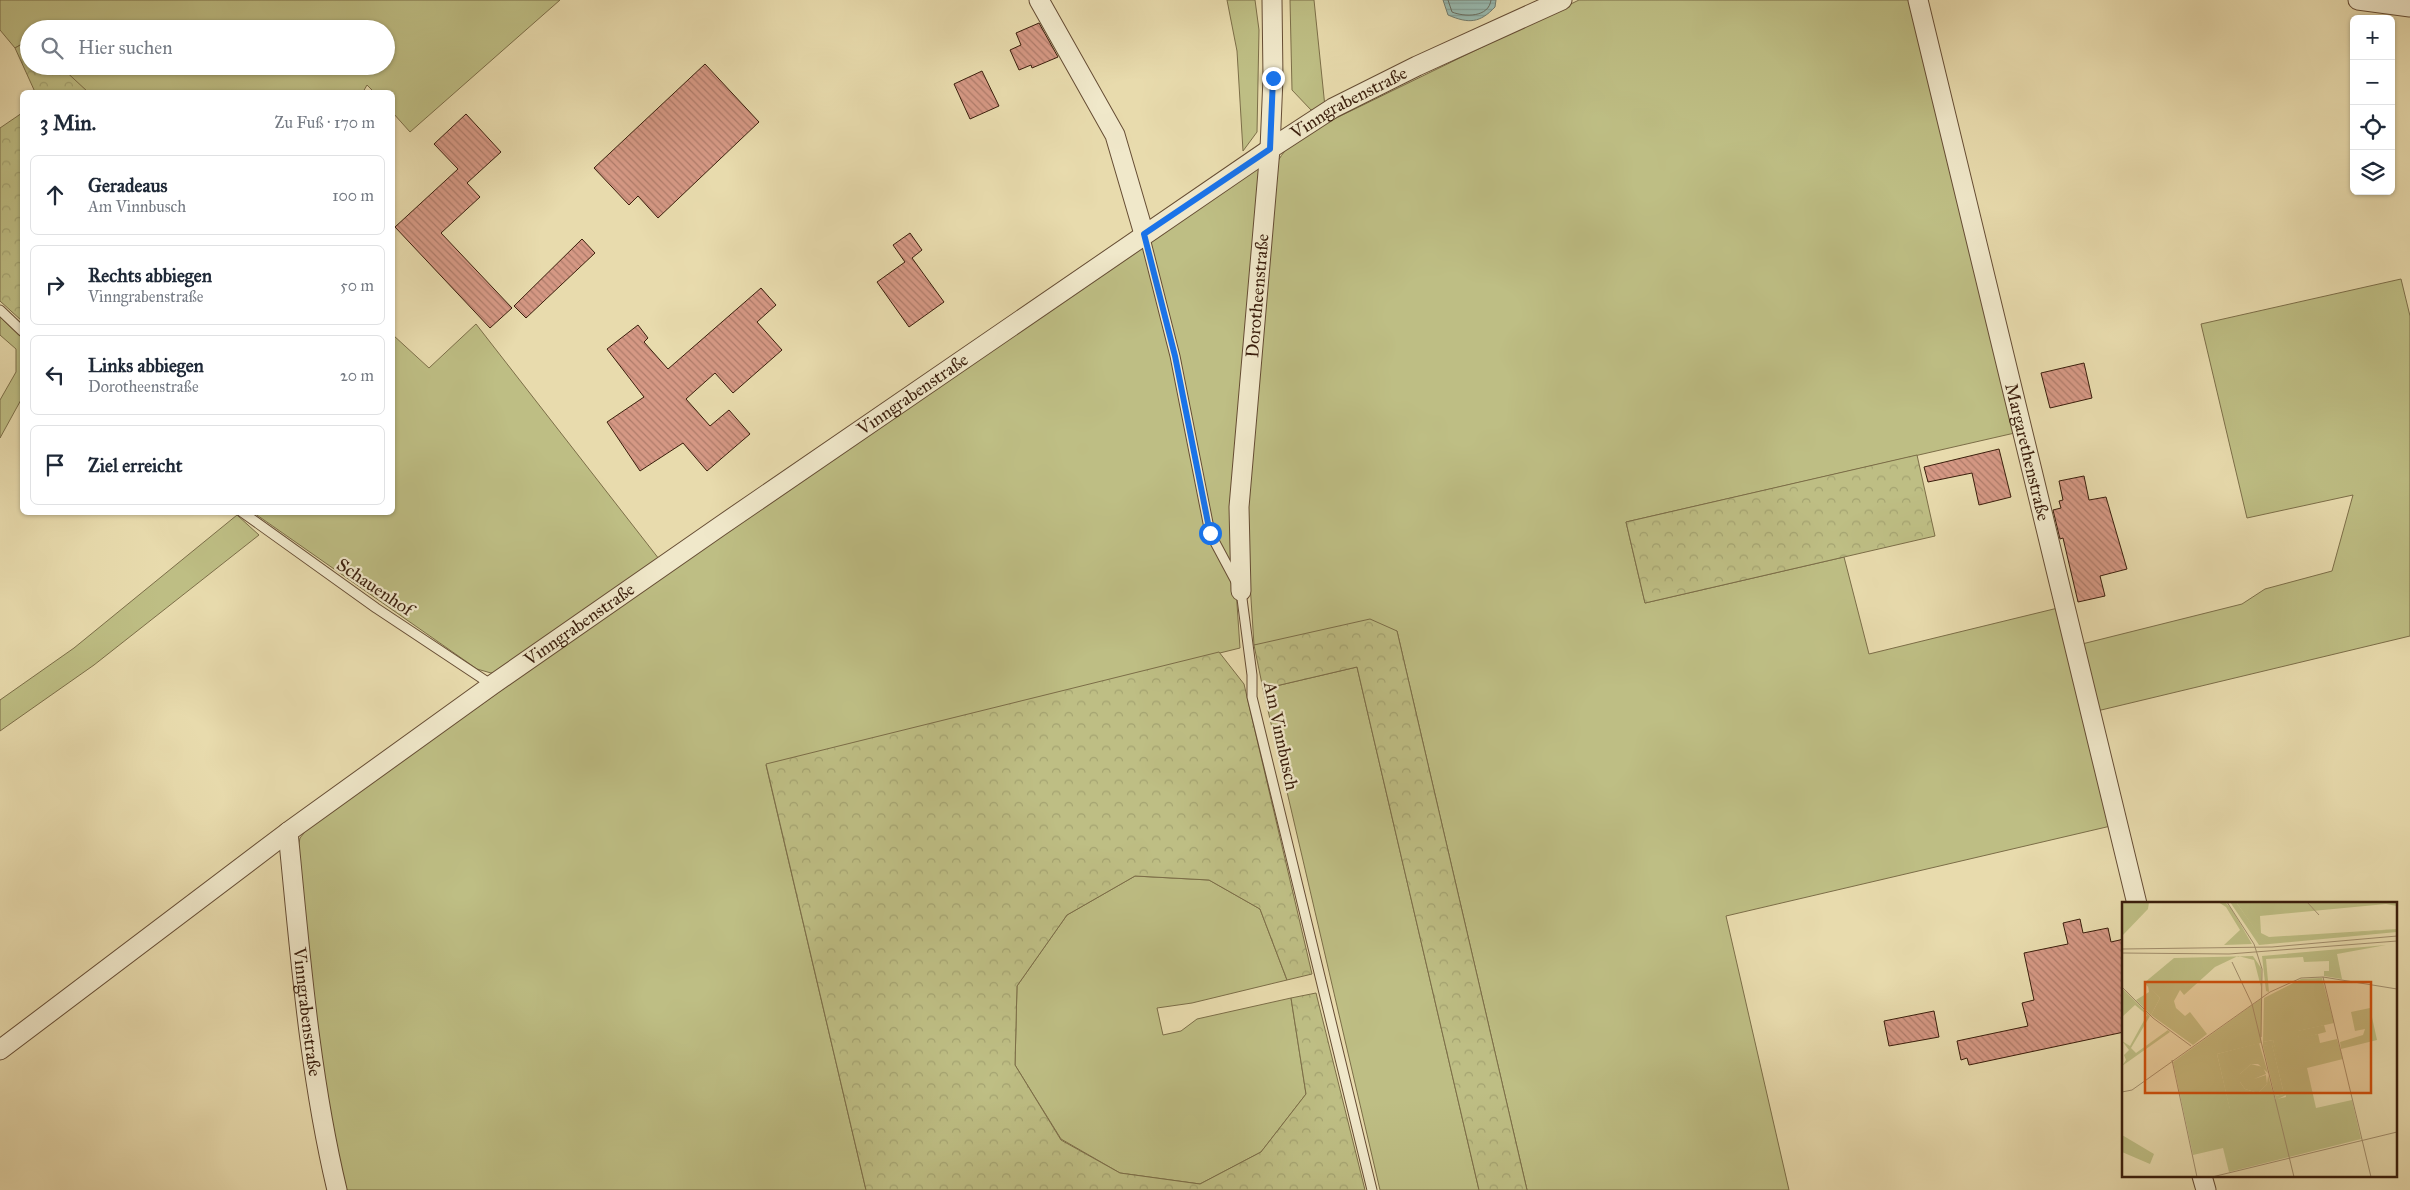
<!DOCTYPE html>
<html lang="de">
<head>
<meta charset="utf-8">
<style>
  :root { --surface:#fff; --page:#f2f2f3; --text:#1f2937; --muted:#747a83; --line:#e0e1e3 }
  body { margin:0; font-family:"IM FELL Great Primer",serif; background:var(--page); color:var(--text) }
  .controls { position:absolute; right:15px; top:15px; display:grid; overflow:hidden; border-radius:8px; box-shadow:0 1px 4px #0004 }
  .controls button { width:45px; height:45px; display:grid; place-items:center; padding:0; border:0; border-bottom:1px solid var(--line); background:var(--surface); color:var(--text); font:25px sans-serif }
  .stop { position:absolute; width:15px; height:15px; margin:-11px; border:4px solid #1a73e8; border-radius:50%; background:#fff }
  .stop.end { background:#1a73e8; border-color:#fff; box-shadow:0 1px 5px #0008 }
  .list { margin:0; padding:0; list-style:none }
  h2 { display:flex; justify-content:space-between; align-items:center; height:65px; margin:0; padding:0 20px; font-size:21px }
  h2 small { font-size:16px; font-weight:400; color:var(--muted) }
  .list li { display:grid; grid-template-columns:32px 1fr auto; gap:15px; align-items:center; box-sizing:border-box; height:80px; margin:0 10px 10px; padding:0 10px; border:1px solid var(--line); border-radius:8px }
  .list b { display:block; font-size:19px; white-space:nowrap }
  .list p { margin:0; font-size:16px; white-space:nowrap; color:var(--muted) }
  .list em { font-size:16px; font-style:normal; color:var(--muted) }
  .icon { flex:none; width:28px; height:28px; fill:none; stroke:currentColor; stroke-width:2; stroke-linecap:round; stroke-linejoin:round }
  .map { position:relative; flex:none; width:2410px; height:1190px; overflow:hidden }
  .search { position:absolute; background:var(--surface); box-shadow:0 1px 4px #0004; left:20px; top:20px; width:375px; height:55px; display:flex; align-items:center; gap:12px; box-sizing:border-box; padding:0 18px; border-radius:28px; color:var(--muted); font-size:19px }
  .panel { position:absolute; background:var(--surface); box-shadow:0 1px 4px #0004; left:20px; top:90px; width:375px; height:425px; border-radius:8px }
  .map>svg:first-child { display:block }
  .grass { fill:#bebe84; stroke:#7c6e48 }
  .forest { fill:url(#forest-crowns); stroke:#7c6e48 }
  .water { fill:url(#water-rules); stroke:#727c6e }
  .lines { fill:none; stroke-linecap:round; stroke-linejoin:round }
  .shore { stroke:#696c5e; stroke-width:1 }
  .building { fill:url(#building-back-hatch); stroke:#3a1e0c }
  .service-casing { stroke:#664d34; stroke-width:11 }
  .minor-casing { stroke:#664d34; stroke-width:21 }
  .service { stroke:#f0e8ca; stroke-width:9 }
  .minor { stroke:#f0e8ca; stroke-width:19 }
  .route { stroke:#1a73e8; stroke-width:6 }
  .labels { text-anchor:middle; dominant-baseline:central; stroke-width:4.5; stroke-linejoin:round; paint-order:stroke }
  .street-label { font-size:18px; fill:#3a1e0c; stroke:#f0e8ca }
  .inset-road { fill:none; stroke:#a28f6d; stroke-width:1 }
  .view { fill:#ce500c; fill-opacity:0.15; stroke:#ce500c; stroke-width:2.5 }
  .inset-edge { fill:none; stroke:#3a1e0c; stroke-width:2.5 }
</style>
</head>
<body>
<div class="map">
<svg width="2410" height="1190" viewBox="0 0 2410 1190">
  <defs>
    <pattern id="forest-crowns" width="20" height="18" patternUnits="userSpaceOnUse" patternTransform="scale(1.25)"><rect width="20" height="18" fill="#bebe84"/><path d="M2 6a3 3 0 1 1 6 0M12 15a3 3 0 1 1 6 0" fill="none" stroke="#a4a371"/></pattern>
    <pattern id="water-rules" width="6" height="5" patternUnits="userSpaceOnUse" patternTransform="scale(1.25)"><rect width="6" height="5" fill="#98bab0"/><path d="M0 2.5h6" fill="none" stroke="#849f96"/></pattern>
    <pattern id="building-back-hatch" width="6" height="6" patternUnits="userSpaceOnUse" patternTransform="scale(1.25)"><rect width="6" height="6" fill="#d59884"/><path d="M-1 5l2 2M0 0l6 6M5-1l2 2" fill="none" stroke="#ae7b6a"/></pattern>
  </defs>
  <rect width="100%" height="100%" fill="#e8dbad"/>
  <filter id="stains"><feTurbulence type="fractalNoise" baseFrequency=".004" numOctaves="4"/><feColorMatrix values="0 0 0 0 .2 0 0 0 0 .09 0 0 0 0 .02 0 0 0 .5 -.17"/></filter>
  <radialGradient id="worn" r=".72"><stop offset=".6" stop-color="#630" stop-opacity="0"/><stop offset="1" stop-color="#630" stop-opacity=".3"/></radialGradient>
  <!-- grass -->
  <path class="grass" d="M0 0H560L410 132 393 113 392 92H374L367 85 363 92H84L57 66H386V29H29V40L15 48 0 30Z
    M1227 0H1255L1259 30 1257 132 1243 151 1237 51Z
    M1290 0H1314L1325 107 1311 110 1292 90Z
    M1579 0H1914L2019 432 1626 522 1645 603 1844 557 1869 654 2062 607 2115 825 1726 916 1789 1190H1527L1397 631 1254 645 1245 506 1275 168C1284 143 1307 134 1328 122Z
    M1255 168H1260L1234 560 1240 648 766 765 866 1190H343L317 1046 297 854 300 838 308 828 707 544Z
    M2401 279 2410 316V636L2097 711 2082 644 2242 604 2265 589 2332 571 2353 495 2247 518 2201 324Z
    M0 317 22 338V398L0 438V400L16 372V349L0 335Z
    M476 324 659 559 506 669 491 673 477 669 254 513 392 512 393 335 429 368Z
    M237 515 259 535 94 665 0 731V700L74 648Z
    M1357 667 1479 1190H1380L1263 689Z
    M1135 876 1209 880 1260 909 1287 980 1192 1003 1157 1008 1163 1035 1181 1031 1197 1019 1291 998 1306 1094 1261 1152 1200 1184 1120 1173 1061 1139 1015 1065 1017 986 1067 915Z"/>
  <!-- forest -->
  <path class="forest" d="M29 40V66H60L88 92H35L15 48Z
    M22 113V321L0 301V128Z
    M1917 455 1935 536 1645 603 1626 522Z
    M1370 619 1397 631 1527 1190H1479L1357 667 1263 689 1254 645Z
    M1219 652 1244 684 1312 974 1287 980 1260 909 1209 880 1135 876 1067 915 1017 986 1015 1065 1061 1140 1120 1173 1200 1184 1261 1152 1306 1094 1291 998 1316 993 1365 1190H866L766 764Z"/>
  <!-- water -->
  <path class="water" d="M1443 0H1496L1495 7C1480 23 1469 24 1448 15Z"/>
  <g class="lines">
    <!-- shore -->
    <path class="shore" d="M1448 0 1452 12C1464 17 1489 18 1491 0"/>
  </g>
  <!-- building -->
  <path class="building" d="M1039 23 1058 57 1032 68 1031 65 1019 70 1010 50 1021 45 1016 33Z
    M705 64 759 122 658 218 638 196 629 205 594 168Z
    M982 71 999 106 970 119 954 84Z
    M466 114 501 152 467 183 480 197 441 233 512 308 490 328 395 227 458 169 434 144Z
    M910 233 922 250 912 258 944 302 909 327 877 282 905 262 893 245Z
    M582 239 595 253 526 318 514 306Z
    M761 288 776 305 757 322 782 350 733 393 715 373 686 399 710 426 729 410 750 434 707 471 683 443 640 471 607 422 644 397 607 349 638 325 648 338 644 342 668 369Z
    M2084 363 2092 398 2050 408 2041 373Z
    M1999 449 2011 497 1979 505 1972 473 1928 482 1924 467Z
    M2084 476 2089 500 2106 497 2127 569 2100 576 2105 596 2078 602 2063 538 2060 539 2053 510 2061 508 2059 501 2063 500 2059 481Z
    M2080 919 2083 933 2108 928 2111 942 2124 939V1032L1969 1065 1967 1058 1961 1060 1957 1041 2028 1026 2022 1003 2034 1000 2024 953 2068 944 2063 923Z
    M1934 1011 1939 1037 1889 1046 1884 1021Z"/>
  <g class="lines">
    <defs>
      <path id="service" d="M1144 234 1175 356 1210 533 1241 591 1252 675V697L1372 1190
        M0 310 22 331
        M242 512 376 608 492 685"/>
      <g id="minor">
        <path d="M1039 0 1115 135 1144 234"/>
        <path id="s1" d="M1918 0 2137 904"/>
        <path d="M2358 0 2410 7"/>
        <path id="s2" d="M1241 591 1239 507 1270 149 1273 78 1272 0"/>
        <path id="s3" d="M288 832C300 951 309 1073 337 1190"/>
        <path id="s4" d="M0 1050 288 832 492 685 719 527 1270 149 1333 108 1417 66 1562 0"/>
        <path d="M2202 1176 2206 1190"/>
      </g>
    </defs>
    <!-- service casing -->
    <use href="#service" class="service-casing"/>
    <!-- minor casing -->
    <use href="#minor" class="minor-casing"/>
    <!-- service -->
    <use href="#service" class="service"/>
    <!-- minor -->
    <use href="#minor" class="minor"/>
  </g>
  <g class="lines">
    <!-- route -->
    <path class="route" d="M1210 533 1175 356 1144 234 1270 149 1273 78"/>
  </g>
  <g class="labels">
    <!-- street labels -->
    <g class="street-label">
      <text stroke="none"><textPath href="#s4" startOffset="1649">Vinngrabenstraße</textPath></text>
      <text stroke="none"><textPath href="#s2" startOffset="296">Dorotheenstraße</textPath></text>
      <text stroke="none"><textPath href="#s4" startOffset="1124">Vinngrabenstraße</textPath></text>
      <text stroke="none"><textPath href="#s1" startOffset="465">Margarethenstraße</textPath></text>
      <text transform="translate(375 587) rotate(34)">Schauenhof</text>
      <text stroke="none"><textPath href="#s4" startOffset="719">Vinngrabenstraße</textPath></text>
      <text transform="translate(1281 736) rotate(78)">Am Vinnbusch</text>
      <text stroke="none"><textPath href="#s3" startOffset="181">Vinngrabenstraße</textPath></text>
    </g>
  </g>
  <!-- overview -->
  <g transform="translate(2122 902)">
    <rect width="275" height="275" fill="#e8dbad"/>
    <path d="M114 0H275V4L264 2 138 14 139 31 147 35 275 27 141 39ZM264 43 215 52 220 77 202 74V69H207V59L182 60 181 55 144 57 147 90 144 89 140 54ZM116 54 93 65 62 93 58 88 52 99 54 106 63 114 68 110 85 132 71 143 29 113 38 96 22 81 52 56 131 54 139 66V85L132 58ZM200 76 212 121 176 129 177 136 196 132 198 141 215 137 221 157 185 166 194 206 230 198 239 237 107 270 101 246 71 253 51 160 140 96 139 141 95 152 108 207 164 195 151 138 141 140 142 96 179 77ZM0 86 28 114 9 146 14 151 46 128 48 130 0 164 4 158 2 153 7 148 0 139 8 144 25 113 13 103 0 115ZM248 106 255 138 219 147 218 140 241 133 243 127 233 129 229 110ZM150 142 162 192 153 194 141 144ZM129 162 141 165 144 172 132 177 144 173 145 182 136 191 123 187 118 180V172ZM0 233 32 252 28 262 0 250Z" fill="#bebe84"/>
    <path d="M96 0H103L109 6 130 42 102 43 118 28 104 5ZM108 0H114L141 38 275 27V30L137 43ZM26 84 38 96 29 113 14 98 27 90ZM202 123 204 130 177 137 175 129ZM151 138 166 192 154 198 153 194 162 192 150 143 141 144V140ZM137 141 146 171 136 162H129L118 172V180L123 187 136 191 145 182 146 173 153 198 108 208 95 152Z" fill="#bebe84"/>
    <path d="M0 0H27L26 7 0 34Z" fill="#bebe84"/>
    <path class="inset-road" d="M105 0 132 42 140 67 139 135M185 0 197 13M0 47 150 45 275 34M0 51 107 52 275 39M110 60 130 102 172 275M201 75 249 275M0 85 31 116 69 144M50 158 75 275M0 190 10 188 148 90 179 76 201 75 275 87M90 275 275 230"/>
    <path class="view" d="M23 80H249V191H23Z"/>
    <rect width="275" height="275" class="inset-edge"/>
  </g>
  <rect width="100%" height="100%" filter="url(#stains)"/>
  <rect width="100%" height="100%" fill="url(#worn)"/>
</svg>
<div class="controls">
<button>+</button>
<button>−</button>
<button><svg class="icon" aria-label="locate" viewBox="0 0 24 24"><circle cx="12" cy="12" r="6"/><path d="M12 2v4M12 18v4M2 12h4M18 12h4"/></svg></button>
<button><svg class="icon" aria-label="layers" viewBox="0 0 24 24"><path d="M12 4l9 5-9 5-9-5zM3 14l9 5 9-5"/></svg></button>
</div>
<div class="stop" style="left:1210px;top:533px"></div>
<div class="stop end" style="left:1273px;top:78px"></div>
<div class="search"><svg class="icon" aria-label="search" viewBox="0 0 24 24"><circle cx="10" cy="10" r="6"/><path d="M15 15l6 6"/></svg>Hier suchen</div>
<section class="panel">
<h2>3 Min.<small>Zu Fuß · 170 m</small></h2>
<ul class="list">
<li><svg class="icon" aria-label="ahead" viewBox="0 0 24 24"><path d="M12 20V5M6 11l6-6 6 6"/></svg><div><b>Geradeaus</b><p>Am Vinnbusch</p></div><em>100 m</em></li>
<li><svg class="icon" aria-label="right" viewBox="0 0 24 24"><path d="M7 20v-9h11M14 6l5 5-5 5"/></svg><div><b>Rechts abbiegen</b><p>Vinngrabenstraße</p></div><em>50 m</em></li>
<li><svg class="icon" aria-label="left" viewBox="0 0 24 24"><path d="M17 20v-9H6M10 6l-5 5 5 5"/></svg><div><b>Links abbiegen</b><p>Dorotheenstraße</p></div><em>20 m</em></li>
<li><svg class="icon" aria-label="arrive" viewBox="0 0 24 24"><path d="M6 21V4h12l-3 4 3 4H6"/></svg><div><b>Ziel erreicht</b></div></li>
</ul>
</section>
</div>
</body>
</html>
